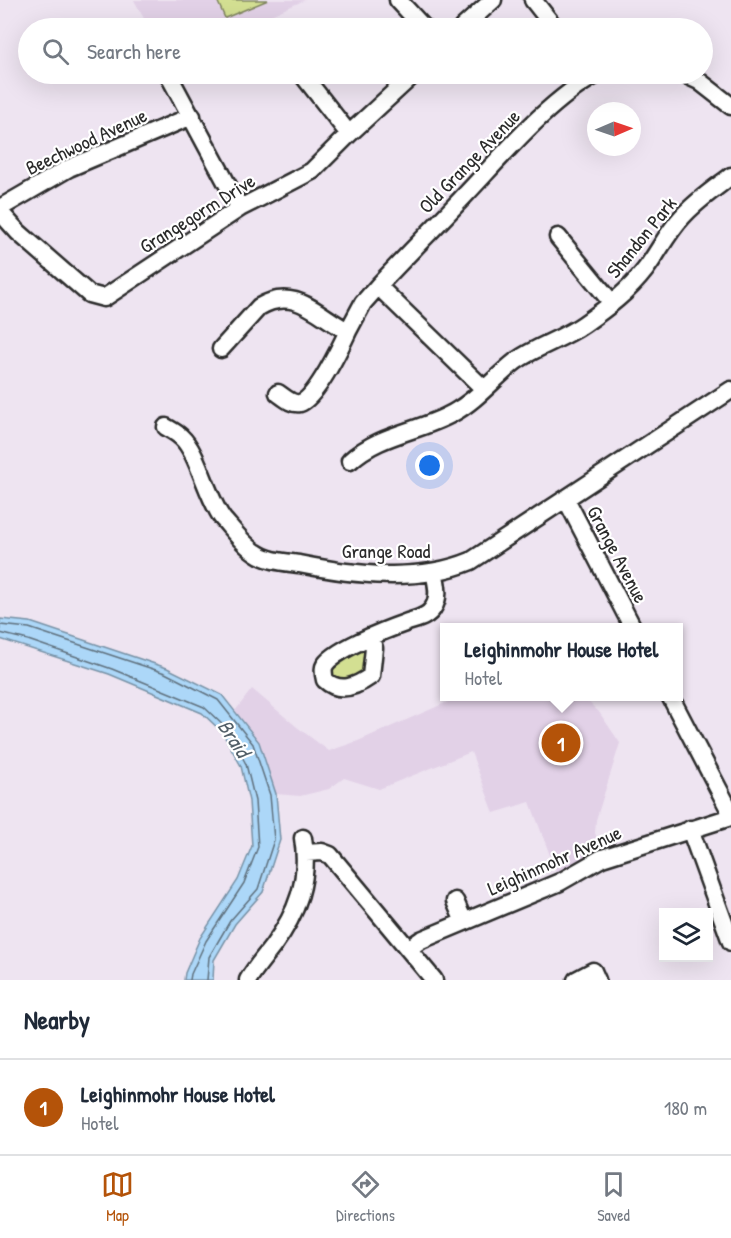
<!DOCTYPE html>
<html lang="en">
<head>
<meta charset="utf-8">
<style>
  :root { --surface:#fff; --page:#f6f6f7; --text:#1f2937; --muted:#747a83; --line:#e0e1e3; --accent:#b45309 }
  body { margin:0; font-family:"Patrick Hand",sans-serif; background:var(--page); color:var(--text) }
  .controls { position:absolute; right:18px; bottom:18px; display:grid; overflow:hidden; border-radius:0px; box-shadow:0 6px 24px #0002 }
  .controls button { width:54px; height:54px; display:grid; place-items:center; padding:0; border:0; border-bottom:2px solid var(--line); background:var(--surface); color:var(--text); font:30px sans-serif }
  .compass { position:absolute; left:587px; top:102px; width:54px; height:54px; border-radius:50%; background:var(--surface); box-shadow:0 6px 24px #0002; rotate:88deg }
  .you { position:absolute; left:430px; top:466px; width:21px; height:21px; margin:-15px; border:4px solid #fff; border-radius:50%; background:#1a73e8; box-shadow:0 0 0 9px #1a73e833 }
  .badge { display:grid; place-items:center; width:39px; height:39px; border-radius:50%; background:var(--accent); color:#fff; font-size:20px; font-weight:700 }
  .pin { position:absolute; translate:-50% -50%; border:3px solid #fff; box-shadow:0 2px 6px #0006 }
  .popup { position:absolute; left:440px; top:623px; width:243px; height:78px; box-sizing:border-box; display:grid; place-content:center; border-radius:0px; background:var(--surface); filter:drop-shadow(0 2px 4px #0005); font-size:20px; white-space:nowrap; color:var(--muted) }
  .popup b { font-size:22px; color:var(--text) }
  .popup::after { content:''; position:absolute; left:50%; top:100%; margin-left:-12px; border:12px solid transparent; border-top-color:var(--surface) }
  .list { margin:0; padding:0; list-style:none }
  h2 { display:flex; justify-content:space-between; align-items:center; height:78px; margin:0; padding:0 24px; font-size:26px }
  h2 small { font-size:20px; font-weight:400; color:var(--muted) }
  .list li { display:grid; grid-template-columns:39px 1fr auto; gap:18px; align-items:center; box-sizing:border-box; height:96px; padding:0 24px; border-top:2px solid var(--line) }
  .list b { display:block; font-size:22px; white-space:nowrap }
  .list p { margin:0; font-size:20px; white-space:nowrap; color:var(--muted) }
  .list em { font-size:20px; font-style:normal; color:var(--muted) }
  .icon { flex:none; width:33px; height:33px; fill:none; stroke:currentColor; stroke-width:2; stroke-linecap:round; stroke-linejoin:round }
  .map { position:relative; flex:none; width:731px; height:980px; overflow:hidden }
  .search { position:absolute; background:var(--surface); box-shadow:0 6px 24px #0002; left:18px; right:18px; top:18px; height:66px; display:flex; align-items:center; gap:15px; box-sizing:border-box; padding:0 21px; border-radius:33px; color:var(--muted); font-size:22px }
  .sheet { height:174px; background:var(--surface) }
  nav { display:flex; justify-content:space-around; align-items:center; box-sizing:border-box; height:84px; border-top:2px solid var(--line); background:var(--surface); font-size:16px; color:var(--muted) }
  nav a { display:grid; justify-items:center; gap:3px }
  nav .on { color:var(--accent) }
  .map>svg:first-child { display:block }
  .built { fill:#e2d1e7 }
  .green { fill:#d3df92; stroke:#7f855e; stroke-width:1.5 }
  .water { fill:#acd7f8; stroke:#7892a6; stroke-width:1.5 }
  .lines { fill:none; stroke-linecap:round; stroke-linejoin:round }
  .shore { stroke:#5f707d; stroke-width:1.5 }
  .minor-casing { stroke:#2b2b2b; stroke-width:21 }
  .minor { stroke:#fff; stroke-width:16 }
  .labels { text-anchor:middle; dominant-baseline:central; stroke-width:4.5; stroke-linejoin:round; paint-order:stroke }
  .street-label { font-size:20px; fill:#2b2b2b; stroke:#fff }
  .water-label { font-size:21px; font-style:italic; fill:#525f68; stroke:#fff }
</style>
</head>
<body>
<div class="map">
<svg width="731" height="980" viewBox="0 0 731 980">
  <rect width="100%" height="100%" fill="#eee4f1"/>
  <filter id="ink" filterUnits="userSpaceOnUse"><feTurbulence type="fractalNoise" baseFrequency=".0167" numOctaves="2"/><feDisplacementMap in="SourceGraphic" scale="12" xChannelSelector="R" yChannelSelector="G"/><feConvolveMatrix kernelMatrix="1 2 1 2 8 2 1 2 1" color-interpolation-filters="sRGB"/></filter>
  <g filter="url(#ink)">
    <!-- built -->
    <path class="built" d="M134 0H305L241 28H149Z
      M252 689 297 727 329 751 358 741 459 697H583L599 712 620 743 596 820 595 833 602 852 557 874 530 802 494 813 471 752 379 789 344 778 329 789 300 796 276 794 259 742 235 711Z"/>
    <!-- green -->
    <path class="green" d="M217 0H268L225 18Z
      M367 647V672L351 682 330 678C328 658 352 654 367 647Z"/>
    <!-- water -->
    <path class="water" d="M0 619 30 622 167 668 222 695 259 742 276 794 280 840 263 892 235 924 214 960 213 980H184L185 973 200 938 238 880 252 846 249 801 241 766 222 732 202 713 109 674 0 639Z"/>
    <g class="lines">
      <!-- shore -->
      <path class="shore" d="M0 625 29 628 165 673 218 700 253 744 270 795 274 840 258 889 230 921 209 957 207 980
        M0 633 28 640 112 669 204 707 227 729 246 764 255 801 258 847 244 883 206 941 191 974 190 980"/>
      <defs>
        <path id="minor" d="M398 0 424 28
          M533 0 555 28
          M462 28 493 0
          M168 74 240 208
          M302 74 349 134
          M684 74 699 81 731 106
          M0 208 69 168 192 116
          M0 212 18 232 89 294 104 298 240 208 312 171 349 134 414 74
          M558 237 612 303
          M378 286 484 389
          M348 331 363 303 378 286C407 255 437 225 467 193 503 155 551 98 598 74
          M221 349 259 307C295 285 318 316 348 331 341 346 316 398 300 403 292 405 284 397 278 393
          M166 427C171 430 177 433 181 437 198 452 207 498 223 519 232 529 244 545 255 552 267 561 284 562 299 564 354 575 418 583 471 561L731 390
          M350 461C379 434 419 432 453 413 477 400 494 378 516 361 537 346 563 339 584 324 607 308 628 292 645 270 658 253 667 233 682 217 696 201 714 189 731 176
          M566 499 633 628
          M370 637 374 648 371 676C357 686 340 694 325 680 324 676 323 671 324 667 330 651 388 629 405 623 415 619 427 618 433 608 440 598 437 584 434 572
          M670 696 731 813
          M690 829 731 942
          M306 853 322 852 330 855 434 980
          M455 901 464 922
          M408 949 421 940 560 882 602 858 731 817
          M248 980C255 968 264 958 273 946 297 913 310 880 303 838
          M576 980 593 971 597 980"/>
      </defs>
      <!-- minor casing -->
      <use href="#minor" class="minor-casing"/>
      <!-- minor -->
      <use href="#minor" class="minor"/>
    </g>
  </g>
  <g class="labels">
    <!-- street labels -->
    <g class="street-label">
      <text transform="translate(86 141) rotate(-25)">Beechwood Avenue</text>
      <text transform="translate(469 161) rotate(-46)">Old Grange Avenue</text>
      <text transform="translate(197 213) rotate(-32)">Grangegorm Drive</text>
      <text transform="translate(641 237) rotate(-51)">Shandon Park</text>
      <text x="386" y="550">Grange Road</text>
      <text transform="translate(618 554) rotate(62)">Grange Avenue</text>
      <text transform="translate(554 860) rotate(-24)">Leighinmohr Avenue</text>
    </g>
    <!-- water labels -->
    <g class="water-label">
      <text transform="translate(234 738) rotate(56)">Braid</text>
    </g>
  </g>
</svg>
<div class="controls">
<button><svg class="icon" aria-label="layers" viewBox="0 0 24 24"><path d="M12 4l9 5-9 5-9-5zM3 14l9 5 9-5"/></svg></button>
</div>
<svg class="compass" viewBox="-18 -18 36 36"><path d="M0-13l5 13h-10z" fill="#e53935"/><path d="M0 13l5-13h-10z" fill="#747a83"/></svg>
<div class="you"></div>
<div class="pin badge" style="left:561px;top:743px">1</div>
<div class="popup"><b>Leighinmohr House Hotel</b>Hotel</div>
<div class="search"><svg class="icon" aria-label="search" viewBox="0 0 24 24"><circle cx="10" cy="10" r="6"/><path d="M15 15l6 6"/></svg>Search here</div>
</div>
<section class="sheet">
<h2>Nearby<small></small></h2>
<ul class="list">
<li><span class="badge">1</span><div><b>Leighinmohr House Hotel</b><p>Hotel</p></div><em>180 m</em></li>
</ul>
</section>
<nav>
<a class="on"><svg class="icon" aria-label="map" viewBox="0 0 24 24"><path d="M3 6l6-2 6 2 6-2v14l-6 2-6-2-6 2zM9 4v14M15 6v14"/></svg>Map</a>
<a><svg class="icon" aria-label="directions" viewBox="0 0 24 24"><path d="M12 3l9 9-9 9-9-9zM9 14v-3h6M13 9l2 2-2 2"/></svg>Directions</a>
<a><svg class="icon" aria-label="saved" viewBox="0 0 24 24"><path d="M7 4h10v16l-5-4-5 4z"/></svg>Saved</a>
</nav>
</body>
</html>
